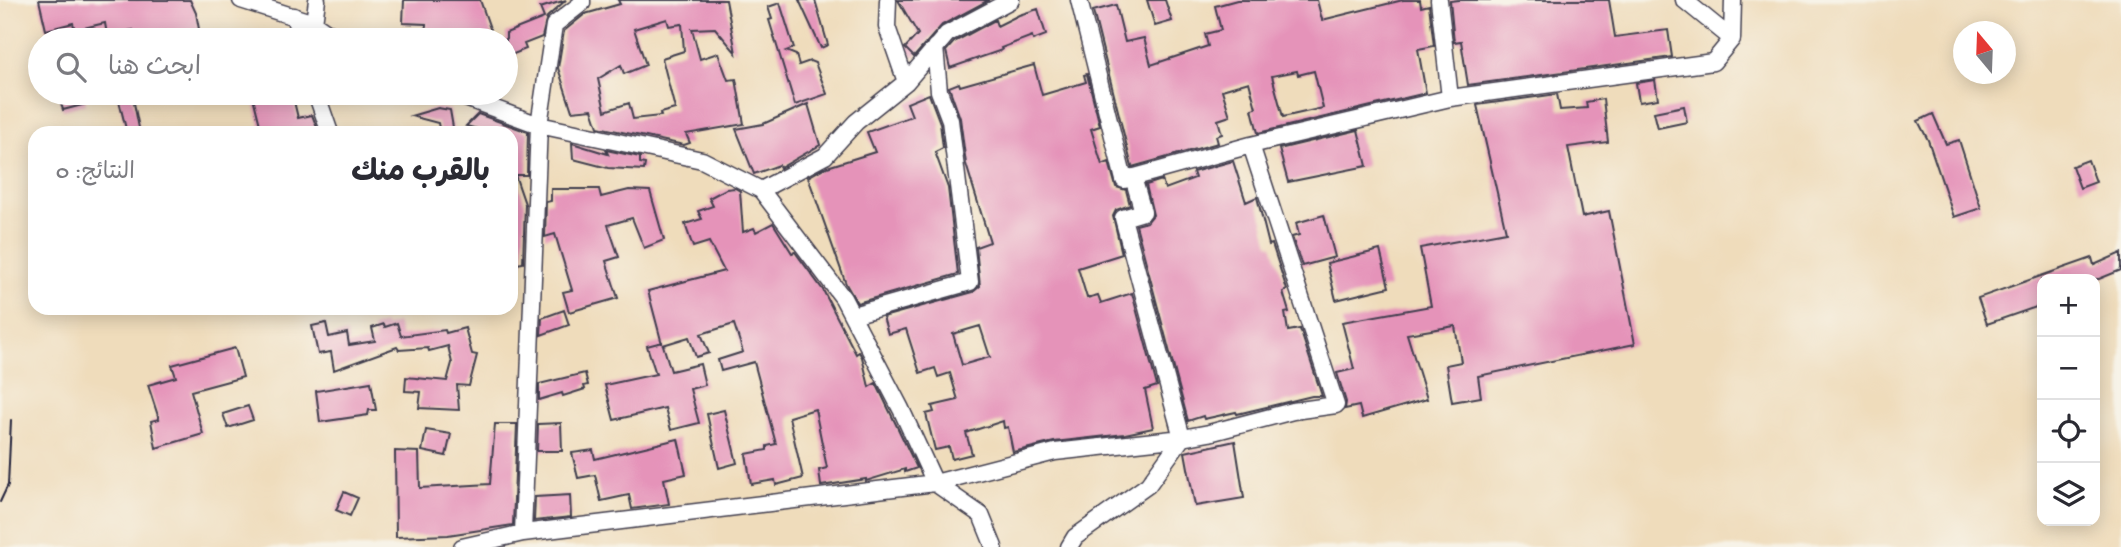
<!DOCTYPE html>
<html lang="ar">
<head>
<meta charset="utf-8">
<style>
  :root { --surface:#fff; --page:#f2f2f3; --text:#2b2b33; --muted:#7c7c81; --line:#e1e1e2 }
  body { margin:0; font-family:"Gochi Hand","Playpen Sans Arabic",sans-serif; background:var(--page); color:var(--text); direction:rtl }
  .controls { position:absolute; right:21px; bottom:21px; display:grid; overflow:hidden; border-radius:14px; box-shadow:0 4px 18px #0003 }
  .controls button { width:63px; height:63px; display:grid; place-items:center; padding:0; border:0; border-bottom:2px solid var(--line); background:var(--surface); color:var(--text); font:35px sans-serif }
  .compass { position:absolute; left:1953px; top:21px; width:63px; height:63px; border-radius:50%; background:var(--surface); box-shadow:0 4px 18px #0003; rotate:341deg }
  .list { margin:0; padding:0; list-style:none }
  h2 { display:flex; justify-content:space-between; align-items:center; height:91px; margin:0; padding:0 28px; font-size:30px }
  h2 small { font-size:23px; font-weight:400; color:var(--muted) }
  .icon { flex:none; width:38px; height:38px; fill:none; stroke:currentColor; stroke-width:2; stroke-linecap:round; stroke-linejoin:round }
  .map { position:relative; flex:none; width:2121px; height:547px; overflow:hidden; direction:ltr }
  .search { position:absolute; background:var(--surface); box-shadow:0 4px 18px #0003; left:28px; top:28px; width:490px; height:77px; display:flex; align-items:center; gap:18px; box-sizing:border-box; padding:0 24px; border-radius:38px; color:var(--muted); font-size:26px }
  .panel { position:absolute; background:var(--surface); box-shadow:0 4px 18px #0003; left:28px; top:126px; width:490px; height:189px; border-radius:21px; direction:rtl }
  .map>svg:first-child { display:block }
  .building { fill:#e593b9; fill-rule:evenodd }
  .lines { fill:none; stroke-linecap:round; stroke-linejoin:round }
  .street-casing { stroke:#413e4e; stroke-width:19 }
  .street { stroke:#fff; stroke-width:16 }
  .tram { stroke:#22223b; stroke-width:2 }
</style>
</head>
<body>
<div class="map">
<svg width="2121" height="547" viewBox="0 0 2121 547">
  <rect width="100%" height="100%" fill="#f7f3e8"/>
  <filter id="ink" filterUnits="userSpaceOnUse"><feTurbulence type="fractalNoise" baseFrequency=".0143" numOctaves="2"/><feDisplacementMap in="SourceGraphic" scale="14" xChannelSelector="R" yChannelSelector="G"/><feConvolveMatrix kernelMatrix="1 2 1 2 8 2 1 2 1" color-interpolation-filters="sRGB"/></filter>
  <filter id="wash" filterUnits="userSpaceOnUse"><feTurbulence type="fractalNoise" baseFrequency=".00686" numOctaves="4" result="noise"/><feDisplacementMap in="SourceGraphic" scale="28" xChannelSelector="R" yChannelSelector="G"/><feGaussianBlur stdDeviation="1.57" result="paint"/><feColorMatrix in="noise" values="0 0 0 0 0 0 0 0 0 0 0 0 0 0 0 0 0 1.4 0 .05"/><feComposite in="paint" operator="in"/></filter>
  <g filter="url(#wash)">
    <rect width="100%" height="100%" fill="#efdcbb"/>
    <g id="blocks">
      <!-- building -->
      <path class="building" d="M39 0H190L196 13 201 40H167L166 37 137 40 133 30 107 35 105 23 75 30 73 23 46 30Z
        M404 0H480L494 40H425L426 24 403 23Z
        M566 0 547 17 542 37 524 44 526 49 506 57V33L544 18 540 8Z
        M618 0H726L736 53 715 28 692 29 700 59 718 53 728 80 736 79 744 124 686 134 690 143 684 145 598 127 592 109 572 111 558 68 564 31 585 14 620 4ZM667 19 669 26 682 24 684 51 662 58 675 109 660 113 661 116 633 119 629 103 605 111 598 79 621 65 624 74 646 65 634 29Z
        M799 0H815L828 45 821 48Z
        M898 0H989L942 25 914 57 905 48 918 34Z
        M1147 0H1165L1172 21 1155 26Z
        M1237 0H1317L1322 20 1403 0H1420L1421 7 1429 5 1434 46 1418 49 1426 93 1258 133 1252 109 1256 108 1249 82 1222 90 1230 116 1218 120 1222 134 1216 136 1218 143 1132 167 1093 11 1116 5 1125 42 1144 38 1151 65 1208 46 1205 34 1221 30 1215 6ZM1297 71 1298 75 1314 71 1323 108 1283 117 1272 76Z
        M1458 0H1609L1615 37 1668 30 1672 57 1468 85 1461 41 1454 42 1450 1Z
        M780 3 794 48 786 51 796 55 799 65 810 61 815 63 827 94 795 105 769 20 772 19 768 7Z
        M1038 9 1046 35 1033 40 1032 36 1001 48 1002 50 950 68 946 51 954 42 995 20 997 26 1019 15Z
        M1034 65 1042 95 1086 82 1084 75 1087 74 1100 126 1091 129 1102 165 1109 162 1116 187 1126 190 1130 205 1116 210 1113 216 1122 254 1078 268 1087 298 1098 295 1101 303 1132 293 1157 386 1145 390 1153 428 1125 434 1054 442 1013 452 1008 427 1004 428 1003 421 966 433 972 454 952 459 949 447 935 450 926 414 934 412 932 406 958 400 950 373 938 377 935 368 920 373 906 329 888 334 883 317 973 292 980 286 976 247 990 242 966 164 960 118 949 87 959 83 960 86ZM980 326 990 357 962 365 953 334Z
        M1655 80 1658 99 1639 102 1636 83Z
        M58 93H83L86 104 63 110Z
        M117 93H132L140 133H127Z
        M252 93H292L298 118 312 115 319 133H262Z
        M929 94 940 123 943 148 935 152 948 188 958 274 857 303 846 284 808 177 824 168 875 152 867 132 912 116 907 103Z
        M1557 94 1560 110 1587 108 1586 102 1603 99 1608 142 1568 147 1582 217 1609 211 1635 344 1478 376 1481 397 1452 402 1446 365 1461 362 1455 326 1407 334 1427 399 1362 418 1359 406 1345 409 1346 402 1337 373 1354 369 1342 322 1431 306 1420 248 1506 232 1477 105Z
        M808 104 820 145 780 168 779 165 754 174 736 129 763 124Z
        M1684 106 1687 122 1658 128 1654 112Z
        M438 108 450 110 454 133H440L438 123 411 116Z
        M478 114 528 132 527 175H515L525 204 523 263 511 265V133H493L466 126Z
        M1933 114 1946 144 1959 140 1981 208 1954 217 1928 140 1918 121Z
        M1358 130 1367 166 1288 182 1279 149Z
        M572 143 608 154 606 150 640 157V163L645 164 644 170 608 168 573 159Z
        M2088 160 2096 182 2080 188 2072 166Z
        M1233 161 1246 202 1257 197 1269 245 1272 244 1287 290 1283 292 1289 312 1285 313 1288 331 1300 329 1322 396H1312L1237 414 1236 412 1204 419 1203 416 1188 421 1136 225 1147 222 1153 215 1146 185 1162 180 1165 189 1195 178 1193 172Z
        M735 188 740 191 743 232 754 228 756 232 773 223 792 253 795 252 823 290 856 354 859 352 862 357 869 387 876 383 917 468 905 472V469L866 481V479L821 486 819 470 827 468 815 409 789 417 803 478 776 485 775 480 751 484 746 454 767 450V446L776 444 754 362 721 371 718 360 743 352 734 324 701 334 709 353 696 357 689 337 663 345 671 371 700 364 705 385 690 389 699 423 671 430 665 408 614 420 605 385 656 374 647 346 662 342V344L648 291 724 271 709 242 693 247 685 224 702 219 698 211 713 206 709 198 726 189Z
        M551 189H599L601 197 629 190 650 191 664 240 644 248 632 218 608 225 619 257 606 261 618 298 569 312 563 292 572 290 555 234 545 237 546 202 551 201Z
        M1324 215 1335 257 1302 266 1292 237 1299 235 1296 223Z
        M1380 250 1389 287 1336 300 1327 263Z
        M2121 253V270L2099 279H2042V305L1987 324 1978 298 2092 258 2094 265Z
        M564 310 569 325 541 335 542 318Z
        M326 323 329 337 347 333 349 345 375 341 372 328 384 324 385 327 397 323 401 336 445 330 446 333 465 328 472 354 477 355 469 386 457 385 459 410 419 408 421 392 405 391 406 377 447 381 452 363 448 346 429 351 428 348 399 350 397 347 334 370 331 352 318 354 312 326Z
        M235 348 243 377 191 391 203 434 156 448 151 421 159 419 148 385 176 377 172 365Z
        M585 373 588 385 584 386 585 389 563 396 562 393 539 400V384Z
        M371 382 376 410H369L368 415 320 422 316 391Z
        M248 406 253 420 228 428 223 414Z
        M724 410 737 463 719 468 707 414Z
        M561 423 562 451H537L538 424Z
        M495 424H517L513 525 448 535 396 537 395 451 419 452 420 488 490 484Z
        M426 430 451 434 446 456 422 451Z
        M678 439 686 474 664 479 669 504 632 509 629 495 601 501 595 475 578 478 572 453 593 450 595 459Z
        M1235 441 1244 498 1195 506 1185 452Z
        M344 492 358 498 350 516 336 510Z
        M570 495 571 517 534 521 535 497Z"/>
    </g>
  </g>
  <g filter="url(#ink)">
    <use href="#blocks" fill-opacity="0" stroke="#413e4e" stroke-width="2"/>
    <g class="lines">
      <defs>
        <path id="street" d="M241 0 314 23 339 40
          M888 0 887 27 906 82
          M1079 0 1124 180 1251 145 1450 98 1713 62 1732 39 1733 0
          M1439 0 1450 98
          M1684 0 1732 39
          M294 16 301 40
          M314 23 317 0
          M316 93 330 133
          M452 93 539 125 702 160 761 190 843 298 901 409 935 483 981 515 994 547
          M761 190 825 156 856 122 906 82 947 34 1011 0
          M853 315 970 282 950 120 939 91 935 47
          M523 533 539 125 554 25 582 3V0
          M462 547 523 533 935 483 1055 452 1182 438 1209 433 1293 411 1336 405 1251 145
          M1069 547 1075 537 1148 485 1182 438 1123 218 1143 212 1133 177"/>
      </defs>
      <!-- street casing -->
      <use href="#street" class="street-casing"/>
      <!-- street -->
      <use href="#street" class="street"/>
      <!-- tram -->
      <path class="tram" d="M0 502 8 485 11 420"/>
    </g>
  </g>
</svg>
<div class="controls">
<button>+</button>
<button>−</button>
<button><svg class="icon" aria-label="locate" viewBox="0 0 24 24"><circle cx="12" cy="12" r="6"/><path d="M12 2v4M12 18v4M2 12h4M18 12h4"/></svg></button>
<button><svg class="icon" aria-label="layers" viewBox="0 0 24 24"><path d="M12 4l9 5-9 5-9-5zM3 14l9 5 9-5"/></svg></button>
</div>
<svg class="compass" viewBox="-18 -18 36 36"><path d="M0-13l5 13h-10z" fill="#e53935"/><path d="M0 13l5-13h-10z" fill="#7c7c81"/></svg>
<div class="search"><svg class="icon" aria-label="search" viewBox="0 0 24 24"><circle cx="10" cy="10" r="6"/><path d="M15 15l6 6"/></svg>ابحث هنا</div>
<section class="panel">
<h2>بالقرب منك<small>النتائج: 0</small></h2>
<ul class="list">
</ul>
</section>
</div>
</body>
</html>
